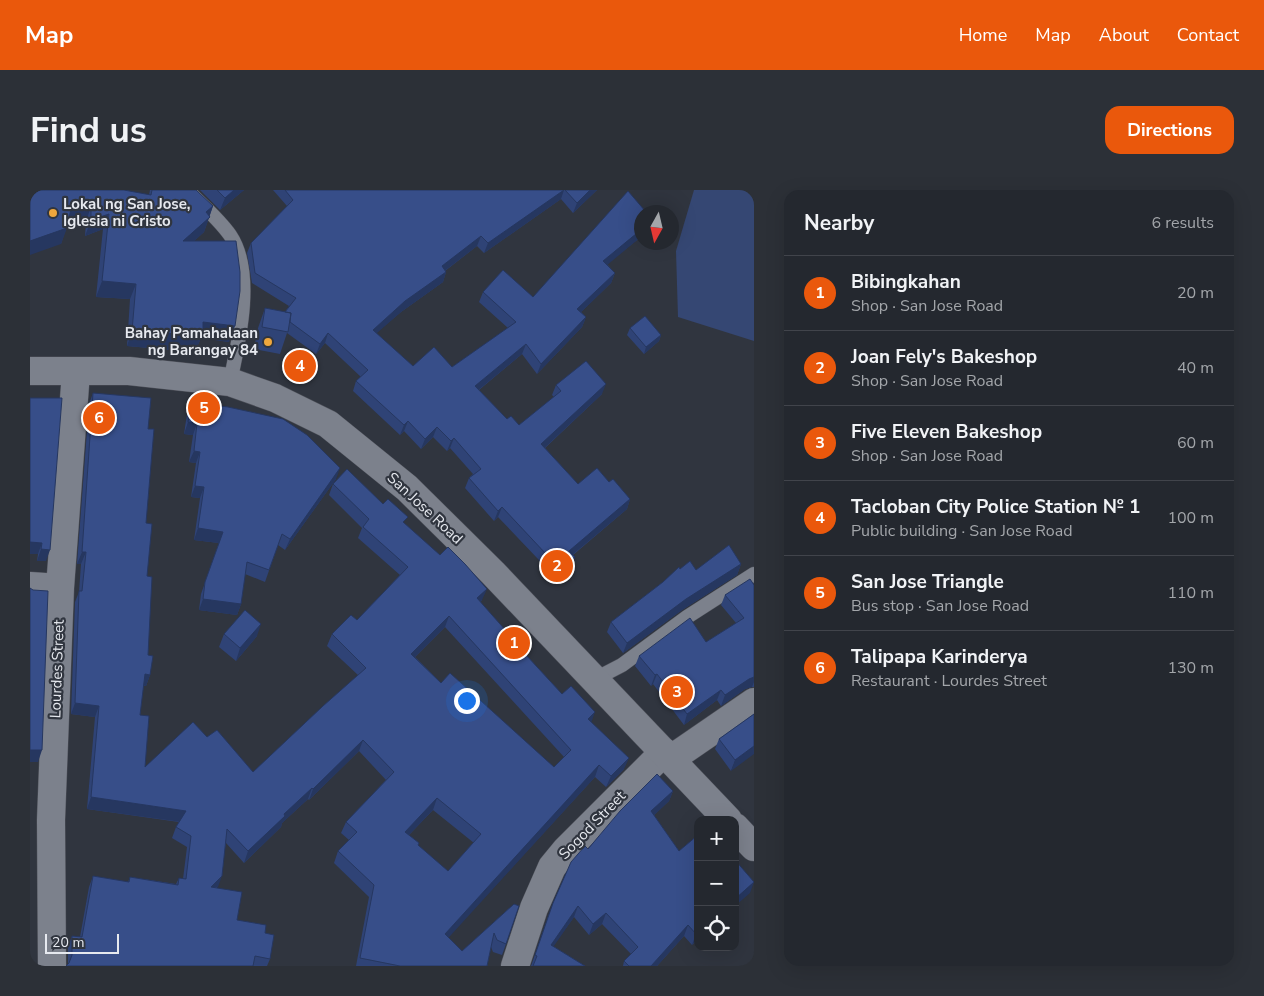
<!DOCTYPE html>
<html lang="en">
<head>
<meta charset="utf-8">
<style>
  :root { --surface:#24282f; --page:#2c3037; --text:#f1f3f6; --muted:#a3a6aa; --line:#41444b; --accent:#ea580c }
  body { margin:0; font-family:"Nunito Sans",sans-serif; background:var(--page); color:var(--text) }
  .controls { position:absolute; right:15px; bottom:15px; display:grid; overflow:hidden; border-radius:10px; box-shadow:0 5px 20px #0002 }
  .controls button { width:45px; height:45px; display:grid; place-items:center; padding:0; border:0; border-bottom:1px solid var(--line); background:var(--surface); color:var(--text); font:25px sans-serif }
  .compass { position:absolute; left:604px; top:15px; width:45px; height:45px; border-radius:50%; background:var(--surface); box-shadow:0 5px 20px #0002; rotate:188deg }
  .scale { position:absolute; left:15px; bottom:12px; width:74px; box-sizing:border-box; padding-left:5px; border:2px solid #e6e9ef; border-top:0; font-size:14px; line-height:18px; white-space:nowrap; color:#e6e9ef; -webkit-text-stroke:4px #30353f; paint-order:stroke }
  .you { position:absolute; left:436px; top:510px; width:18px; height:18px; margin:-12px; border:4px solid #fff; border-radius:50%; background:#1a73e8; box-shadow:0 0 0 8px #1a73e833 }
  .badge { display:grid; place-items:center; width:32px; height:32px; border-radius:50%; background:var(--accent); color:#fff; font-size:16px; font-weight:700 }
  .pin { position:absolute; translate:-50% -50%; border:2px solid #fff; box-shadow:0 1px 5px #0006 }
  .list { margin:0; padding:0; list-style:none }
  h2 { display:flex; justify-content:space-between; align-items:center; height:65px; margin:0; padding:0 20px; font-size:21px }
  h2 small { font-size:16px; font-weight:400; color:var(--muted) }
  .list li { display:grid; grid-template-columns:32px 1fr auto; gap:15px; align-items:center; box-sizing:border-box; height:75px; padding:0 20px; border-top:1px solid var(--line) }
  .list b { display:block; font-size:19px; white-space:nowrap }
  .list p { margin:0; font-size:16px; white-space:nowrap; color:var(--muted) }
  .list em { font-size:16px; font-style:normal; color:var(--muted) }
  .icon { flex:none; width:28px; height:28px; fill:none; stroke:currentColor; stroke-width:2; stroke-linecap:round; stroke-linejoin:round }
  .map { position:relative; flex:none; width:724px; height:776px; overflow:hidden; border-radius:15px }
  header { display:flex; align-items:center; gap:30px; box-sizing:border-box; height:70px; padding:0 25px; background:var(--accent); color:#fff }
  header strong { font-size:24px }
  nav { display:flex; gap:28px; margin-inline-start:auto; font-size:18px }
  .intro { display:flex; align-items:center; justify-content:space-between; box-sizing:border-box; height:120px; padding:0 30px }
  h1 { margin:0; font-size:35px }
  .button { padding:12px 22px; border-radius:15px; background:var(--accent); color:#fff; font-size:18px; font-weight:700 }
  main { display:flex; gap:30px; padding:0 30px }
  aside { flex:1; background:var(--surface); border-radius:15px; box-shadow:0 5px 20px #0002 }
  .map>svg:first-child { display:block }
  .green { fill:#354773 }
  .lines { fill:none; stroke-linecap:round; stroke-linejoin:round }
  .lane-casing { stroke:#4e515a; stroke-width:15 }
  .street-casing { stroke:#4e515a; stroke-width:29 }
  .secondary-casing { stroke:#4e515a; stroke-width:29 }
  .lane { stroke:#7c818c; stroke-width:14 }
  .street { stroke:#7c818c; stroke-width:28 }
  .secondary { stroke:#7c818c; stroke-width:28 }
  .wall { fill:#2f4376; fill-rule:evenodd }
  .shaded-wall { fill:#263760 }
  .building { fill:#374e89; stroke:#263760; fill-rule:evenodd }
  .poi-dot { fill:#efa73d; stroke:#30353f; stroke-width:2 }
  .labels { text-anchor:middle; dominant-baseline:central; stroke-width:4.5; stroke-linejoin:round; paint-order:stroke }
  .poi-label { font-size:15px; font-weight:bold; fill:#e6e9ef; stroke:#30353f; text-anchor:start }
  .street-label { font-size:15px; fill:#e6e9ef; stroke:#30353f }
</style>
</head>
<body>
<header>
<strong>Map</strong>
<nav><a>Home</a><a>Map</a><a>About</a><a>Contact</a></nav>
</header>
<div class="intro"><h1>Find us</h1><a class="button">Directions</a></div>
<main>
<div class="map">
<svg width="724" height="776" viewBox="0 0 724 776">
  <rect width="100%" height="100%" fill="#30353f"/>
  <!-- green -->
  <path class="green" d="M664 0H724V151L648 127 646 61Z"/>
  <g class="lines">
    <defs>
      <path id="lane" d="M157 0C171 14 188 28 200 45 225 82 209 151 200 192
        M565 489 592 475 657 427 724 384"/>
      <path id="street" d="M0 396 30 398
        M22 776 21 630 30 398 46 182
        M485 776 504 718 522 677 536 660 634 562"/>
      <path id="secondary" d="M0 181H99L200 192 245 208 298 234 377 298 463 383 698 630
        M641 569 724 512
        M705 637 724 657"/>
    </defs>
    <!-- lane casing -->
    <use href="#lane" class="lane-casing"/>
    <!-- street casing -->
    <use href="#street" class="street-casing"/>
    <!-- secondary casing -->
    <use href="#secondary" class="secondary-casing"/>
    <!-- lane -->
    <use href="#lane" class="lane"/>
    <!-- street -->
    <use href="#street" class="street"/>
    <!-- secondary -->
    <use href="#secondary" class="secondary"/>
  </g>
  <!-- wall -->
  <path class="wall" d="M0 0 119 5 120 0H166L183 16 174 42 164 51 199 152 171 148 167 157 143 156 142 160 97 156 100 109 66 107 73 39 55 46 56 32 39 30 31 54Z
    M170 0H214L190 20Z
    M243 0H567L543 23 531 9 454 63 447 56 415 81 416 82 413 92 371 122 346 143 383 176 422 177 478 138 449 112 453 102 503 107 612 46 577 74 585 83 581 93 551 122 556 127 552 137 507 184 492 164 449 200 477 229 489 235 524 207 522 205 526 195 572 204 515 258 548 294 579 292 600 309 597 319 543 365 545 367 541 377 528 390 468 327 464 331 435 298 439 288 443 284 420 258 417 261 403 247 391 259 374 241 370 245 323 201 326 191 331 187 295 153 286 164 257 143 250 164 224 159 227 141 235 118 255 122 259 116 222 93 217 63 221 53 257 16Z
    M600 138 631 145 629 151 614 164 597 145Z
    M63 203 118 239 116 333 118 465 120 485 116 496H113L110 525 115 577 177 547 223 582 328 485 297 456 302 444 327 430 370 385 328 348 332 338 299 305 303 294 353 314 375 334 452 410 450 412 484 452 532 504 561 532 594 579 576 597 565 587 418 747 432 761 484 714 476 754 472 765 463 762 461 757 457 776H326L339 707 304 673 308 661 319 650 311 643 316 632 356 590 329 561 279 610 278 609 252 633 251 637 214 673 196 653 187 698 207 730 235 743 240 769 237 776H36L38 775V757L42 746 50 747 59 697 63 686 98 692 100 687 146 694 149 688 153 689 157 657 142 648 146 637 149 632 57 619 65 527 41 524 45 412 49 402 51 374H47L59 214ZM415 437 534 567 524 577 411 493 385 467ZM403 620 444 653 418 681 388 656 389 653 379 645Z
    M0 208 16 371H7L8 364Z
    M161 212 306 289 255 360 248 355 235 392 215 384 211 414 207 425 169 420 171 404 189 353 164 350 170 308 161 307 166 273 159 272 163 245 154 244 157 224Z
    M711 374 707 385 652 420 593 463 577 442 581 432 650 379 666 380Z
    M724 395V497H722L715 499 691 516 687 510 654 535 623 494 621 496 605 476 609 466 676 452 706 433 691 415 695 405Z
    M194 444 227 446 206 471 189 457Z
    M724 524 701 581 685 559 689 549Z
    M643 601 639 611 624 625 649 661 668 645V749L662 755 654 746 627 776H593L594 771 601 764 572 734 559 745 544 727 523 756 555 776H501L519 724 558 659Z"/>
  <!-- shaded-wall -->
  <path class="shaded-wall" d="M204 0H214L190 20 195 8Z
    M534 0 531 9 454 63 458 53Z
    M560 0H567L543 23 547 13Z
    M42 14 61 16 56 32 36 29Z
    M183 16 174 42 147 67 153 51 176 22Z
    M79 24 73 39 55 46 61 30Z
    M37 38 31 54 0 65V51Z
    M612 39V46L570 81 573 71Z
    M451 46 447 56 408 86 412 76Z
    M416 82 413 92 371 122 339 150 343 140 375 111Z
    M585 83 581 93 544 129 547 119Z
    M72 91 106 94 100 109 66 107Z
    M556 127 552 137 507 184 511 174Z
    M173 132 205 136 199 152 171 148 167 157 143 156 142 160 97 156 102 141 148 140Z
    M298 143 295 153 286 164 290 154Z
    M631 145 629 151 614 164 616 157Z
    M496 154 492 164 441 206 445 196Z
    M576 194 572 204 508 264 511 254Z
    M378 231 374 241 370 245 374 235Z
    M158 232 167 233 163 245 154 244Z
    M407 237 403 247 391 259 395 249Z
    M424 248 420 258 417 261 421 251Z
    M164 261 170 262 166 273 159 272Z
    M310 278 306 289 255 360 260 349Z
    M165 296 174 297 170 308 161 307Z
    M600 309 597 319 535 371 539 361Z
    M472 317 468 327 464 331 468 321Z
    M168 338 193 342 189 353 164 350Z
    M0 352 12 353 8 364H0Z
    M11 359 20 360 16 371H7Z
    M52 362H56L51 374H47Z
    M545 367 541 377 528 390 531 380Z
    M711 374 707 385 652 420 593 463 597 453 656 409Z
    M457 399 452 410 442 420 447 408Z
    M173 409 211 414 207 425 169 420Z
    M419 426 415 437 377 475 381 464Z
    M231 434 227 446 206 471 210 458Z
    M115 484 120 485 116 496 111 495Z
    M627 484 623 494 621 496 625 485Z
    M724 487V492L722 497 715 499 691 516 695 505 719 489Z
    M691 500 687 510 654 535 657 524Z
    M45 513 69 516 65 527 41 524Z
    M565 522 561 533 558 529Z
    M333 550 329 561 279 610 283 599Z
    M724 556V564L701 581 705 570Z
    M0 560H12L8 572H0Z
    M599 568 594 579 576 597 581 586Z
    M569 575 565 587 411 756 415 744Z
    M282 598 278 609 252 633 251 637 214 673 218 661 254 624Z
    M643 601 639 611 617 632 621 621Z
    M61 607 156 621 152 632 57 619Z
    M407 608 403 620 371 653 375 642Z
    M192 686 188 697H181Z
    M724 692 720 703 705 716V709Z
    M548 716 544 727 517 766 521 755Z
    M576 723 572 734 559 745 563 734Z
    M658 735 654 746 627 776H621Z
    M668 742V749L662 755 666 744Z"/>
  <!-- building -->
  <path class="building" d="M0 0H94L121 5 122 0H166L183 16 176 22 180 27 153 51H206L210 82V101L205 136 173 132V142L148 140V144L102 141 106 94 72 91 79 24 61 30V16L42 14 37 38 0 51Z
    M187 0H204L195 8Z
    M255 0H534L458 53 451 46 412 76 416 82 375 111 343 140 383 176 404 157 422 177 486 132 453 102 473 80 503 107 598 1 616 22H612V39L573 71 585 83 547 119 556 127 511 174 496 154 445 196 477 229 481 226 489 235 531 201 526 195 556 171 576 194 511 254 548 294 567 278 579 292 583 289 600 309 539 361 545 367 531 380 472 317 468 321 439 288 451 279 424 248 421 251 407 237 395 249 378 231 374 235 326 191 338 180 298 143 290 154 260 132 261 123 255 122 266 108 225 83 221 53 263 10Z
    M535 0H560L547 13Z
    M235 118 261 123 258 142 232 137Z
    M615 126 631 145 616 157 600 138Z
    M63 203 121 208 118 239H124L116 333 122 334 117 386 122 387 118 465 123 466 120 485 115 484 110 525 119 526 115 577 163 532 177 547 187 540 223 582 293 516 336 478 302 444 321 425 327 430 378 377 333 337 339 329 303 294 317 279 353 314 358 309 378 327 373 332 410 365 418 357 435 374 457 399 447 408 485 451 484 452 532 504 541 496 565 522 558 529 599 568 581 586 569 575 415 744 432 761 484 714 489 716 476 754 467 750 464 743 457 776H370L330 768 344 695 308 661 327 642 316 632 364 582 333 550 283 599 282 598 254 624 255 626 218 661 197 639 192 686 181 697 212 702 207 730 236 735 235 743 244 745 240 769 225 766 223 776H36L39 773 42 765V746L52 747 63 686 99 692 100 687 148 695 149 688 156 689 161 646 146 637 156 621 61 607 69 516 45 513 49 401H52L56 362H52ZM419 426 541 560 524 577 420 483 411 493 381 464ZM407 608 451 644 418 681 388 655 389 653 375 642Z
    M0 208H32L20 360 11 359 12 353 0 352Z
    M161 212 198 217 253 229 277 245 310 278 260 349 252 344 239 380 217 372 211 414 173 409 175 392 193 342 168 338 174 297 165 296 170 262 164 261 167 233 158 232Z
    M699 355 711 374 656 409 597 453 581 432 633 392 649 377 650 379 660 371 666 380Z
    M720 389 724 395V487L719 489 695 505 691 500 657 524 627 484 625 485 609 466 660 428 676 452 714 428 695 405Z
    M0 398 3 400 18 401 12 560H0Z
    M215 420 231 434 210 458 194 444Z
    M724 524V556L705 570 689 549Z
    M627 584 643 601 621 621 649 661 668 645V742L666 744 658 735 621 776H599L594 771 608 757 576 723 563 734 548 716 521 755 555 776H503L507 766 505 765 523 713 541 672 555 656 558 659 590 621Z
    M705 670 724 692 705 709Z"/>
  <!-- markers -->
  <g class="poi-dot">
    <circle cx="23" cy="23" r="5"/>
    <circle cx="238" cy="152" r="5"/>
  </g>
  <g class="labels">
    <!-- poi labels -->
    <g class="poi-label">
      <text x="33" y="14">Lokal ng San Jose,<tspan x="33" dy="17">Iglesia ni Cristo</tspan></text>
      <text x="228" y="143" text-anchor="end">Bahay Pamahalaan<tspan x="228" dy="17">ng Barangay 84</tspan></text>
    </g>
    <!-- street labels -->
    <g class="street-label">
      <text transform="translate(395 318) rotate(43)">San Jose Road</text>
      <text transform="translate(27 479) rotate(-88)">Lourdes Street</text>
      <text transform="translate(562 635) rotate(-46)">Sogod Street</text>
    </g>
  </g>
</svg>
<div class="controls">
<button>+</button>
<button>−</button>
<button><svg class="icon" aria-label="locate" viewBox="0 0 24 24"><circle cx="12" cy="12" r="6"/><path d="M12 2v4M12 18v4M2 12h4M18 12h4"/></svg></button>
</div>
<svg class="compass" viewBox="-18 -18 36 36"><path d="M0-13l5 13h-10z" fill="#e53935"/><path d="M0 13l5-13h-10z" fill="#a3a6aa"/></svg>
<div class="scale">20 m</div>
<div class="you"></div>
<div class="pin badge" style="left:484px;top:453px">1</div>
<div class="pin badge" style="left:527px;top:376px">2</div>
<div class="pin badge" style="left:647px;top:502px">3</div>
<div class="pin badge" style="left:270px;top:176px">4</div>
<div class="pin badge" style="left:174px;top:218px">5</div>
<div class="pin badge" style="left:69px;top:228px">6</div>
</div>
<aside>
<h2>Nearby<small>6 results</small></h2>
<ul class="list">
<li><span class="badge">1</span><div><b>Bibingkahan</b><p>Shop · San Jose Road</p></div><em>20 m</em></li>
<li><span class="badge">2</span><div><b>Joan Fely's Bakeshop</b><p>Shop · San Jose Road</p></div><em>40 m</em></li>
<li><span class="badge">3</span><div><b>Five Eleven Bakeshop</b><p>Shop · San Jose Road</p></div><em>60 m</em></li>
<li><span class="badge">4</span><div><b>Tacloban City Police Station № 1</b><p>Public building · San Jose Road</p></div><em>100 m</em></li>
<li><span class="badge">5</span><div><b>San Jose Triangle</b><p>Bus stop · San Jose Road</p></div><em>110 m</em></li>
<li><span class="badge">6</span><div><b>Talipapa Karinderya</b><p>Restaurant · Lourdes Street</p></div><em>130 m</em></li>
</ul>
</aside>
</main>
</body>
</html>
